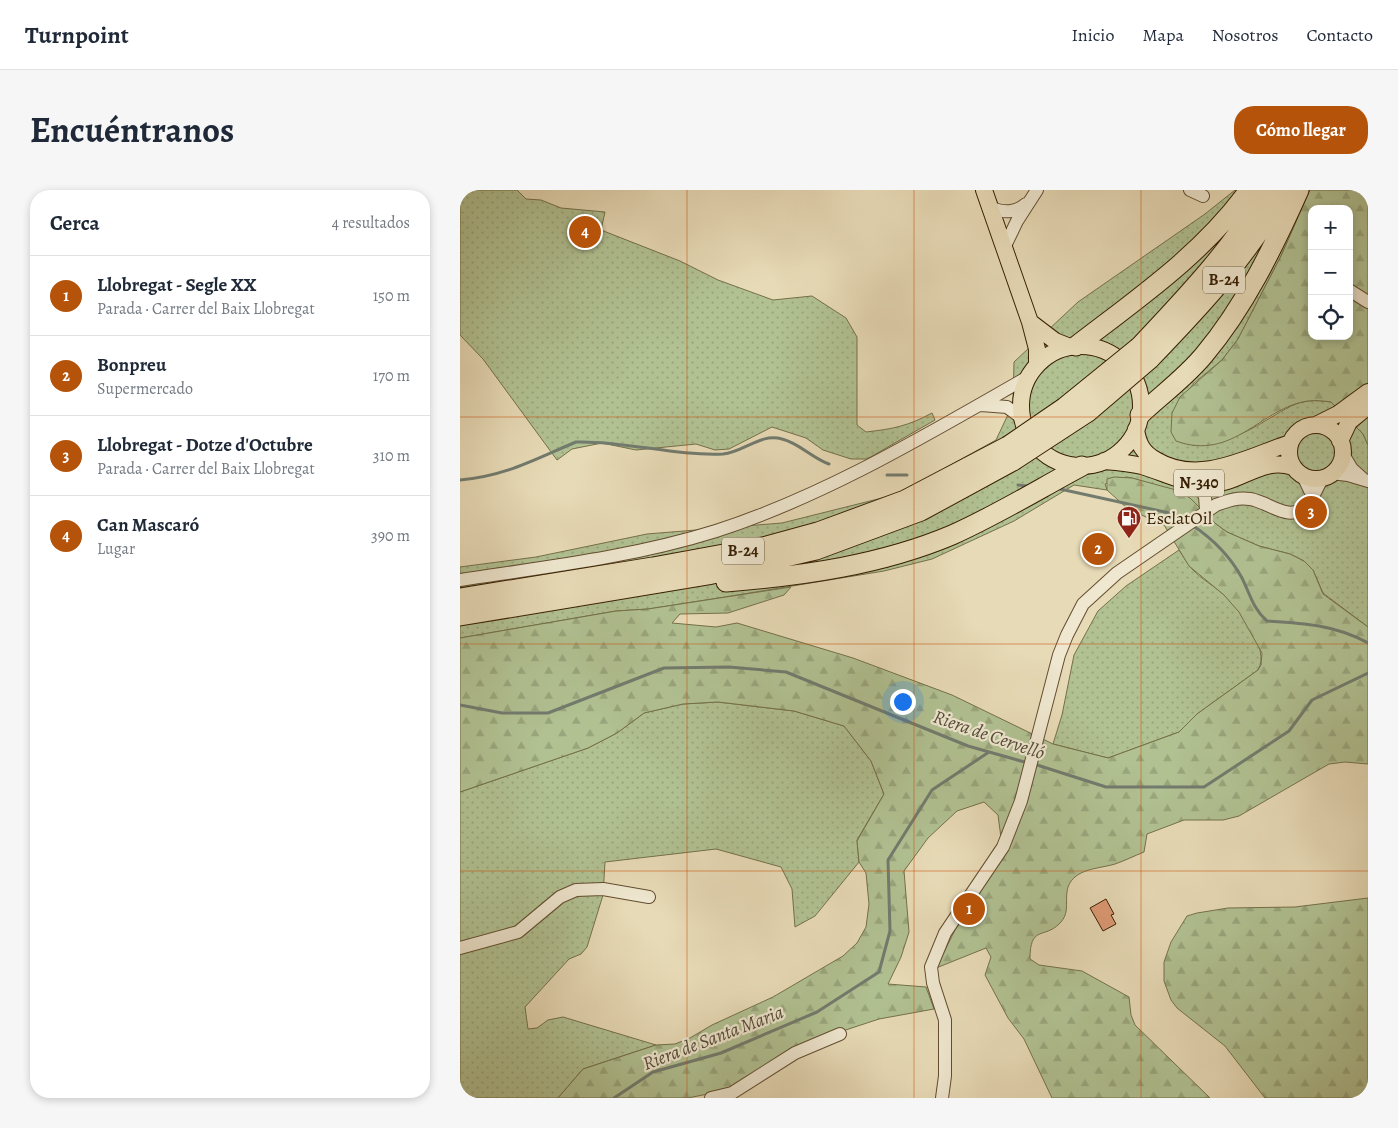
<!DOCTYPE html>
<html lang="es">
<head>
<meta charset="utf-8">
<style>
  :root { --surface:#fff; --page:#f6f6f7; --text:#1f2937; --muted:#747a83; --line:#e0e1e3; --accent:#b45309 }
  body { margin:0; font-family:Alegreya,serif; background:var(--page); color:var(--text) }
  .controls { position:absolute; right:15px; top:15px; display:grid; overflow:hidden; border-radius:10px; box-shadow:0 2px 8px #0003 }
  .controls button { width:45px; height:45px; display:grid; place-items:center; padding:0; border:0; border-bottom:1px solid var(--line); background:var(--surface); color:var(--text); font:25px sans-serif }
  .you { position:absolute; left:442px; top:511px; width:18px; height:18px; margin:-12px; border:4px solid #fff; border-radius:50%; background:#1a73e8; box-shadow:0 0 0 8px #1a73e833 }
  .badge { display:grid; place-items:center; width:32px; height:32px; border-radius:50%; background:var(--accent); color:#fff; font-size:16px; font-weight:700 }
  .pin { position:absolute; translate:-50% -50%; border:2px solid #fff; box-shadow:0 1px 5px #0006 }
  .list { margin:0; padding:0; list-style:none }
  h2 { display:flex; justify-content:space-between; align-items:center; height:65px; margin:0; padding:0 20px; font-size:21px }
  h2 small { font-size:16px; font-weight:400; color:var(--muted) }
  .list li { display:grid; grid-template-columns:32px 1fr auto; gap:15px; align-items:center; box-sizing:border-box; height:80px; padding:0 20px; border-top:1px solid var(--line) }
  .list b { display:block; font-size:19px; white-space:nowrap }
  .list p { margin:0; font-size:16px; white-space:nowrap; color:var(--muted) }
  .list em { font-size:16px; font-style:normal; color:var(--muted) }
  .icon { flex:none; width:28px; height:28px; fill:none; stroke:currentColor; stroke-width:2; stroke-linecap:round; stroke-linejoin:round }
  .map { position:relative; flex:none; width:908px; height:908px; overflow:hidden; border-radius:20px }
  header { display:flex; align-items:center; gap:30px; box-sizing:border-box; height:70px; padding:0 25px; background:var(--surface); border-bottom:1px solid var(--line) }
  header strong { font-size:24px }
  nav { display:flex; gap:28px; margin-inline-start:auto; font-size:18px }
  .intro { display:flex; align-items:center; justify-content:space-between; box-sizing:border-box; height:120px; padding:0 30px }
  h1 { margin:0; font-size:35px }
  .button { padding:12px 22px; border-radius:20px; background:var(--accent); color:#fff; font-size:18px; font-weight:700 }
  main { display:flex; gap:30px; padding:0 30px }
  aside { flex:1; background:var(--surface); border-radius:20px; box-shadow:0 2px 8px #0003 }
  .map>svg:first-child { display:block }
  .grass { fill:url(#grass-dots); stroke:#74704a }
  .forest { fill:url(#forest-firs); stroke:#74704a; fill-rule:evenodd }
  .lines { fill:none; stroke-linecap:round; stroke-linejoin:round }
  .stream { stroke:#727b6e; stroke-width:3 }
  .building { fill:#df9a74; stroke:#371e03 }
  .minor-casing { stroke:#634d30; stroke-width:14 }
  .major-casing { stroke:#371e03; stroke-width:18 }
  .highway-casing { stroke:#371e03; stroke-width:21 }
  .minor { stroke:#efe7d0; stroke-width:12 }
  .major { stroke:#e7dab6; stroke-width:16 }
  .highway { stroke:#e7dab6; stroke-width:19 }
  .highway-bridge-casing { stroke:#371e03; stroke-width:21; stroke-linecap:butt }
  .highway-bridge { stroke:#e7dab6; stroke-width:19 }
  .grid { fill:none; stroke:#cd500b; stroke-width:1; stroke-opacity:0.55 }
  .labels { text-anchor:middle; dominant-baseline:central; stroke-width:4.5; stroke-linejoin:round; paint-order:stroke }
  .shield { fill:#efe7d0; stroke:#6e5a40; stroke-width:1 }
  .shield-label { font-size:16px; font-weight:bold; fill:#371e03 }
  .poi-label { font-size:18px; fill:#371e03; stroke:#efe7d0; text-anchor:start }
  .water-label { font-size:19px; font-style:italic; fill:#544c39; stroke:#efe7d0 }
</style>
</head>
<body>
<header>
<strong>Turnpoint</strong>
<nav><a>Inicio</a><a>Mapa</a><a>Nosotros</a><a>Contacto</a></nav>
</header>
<div class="intro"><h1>Encuéntranos</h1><a class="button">Cómo llegar</a></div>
<main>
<aside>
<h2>Cerca<small>4 resultados</small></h2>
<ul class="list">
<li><span class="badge">1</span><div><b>Llobregat - Segle XX</b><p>Parada · Carrer del Baix Llobregat</p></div><em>150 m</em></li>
<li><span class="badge">2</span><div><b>Bonpreu</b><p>Supermercado</p></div><em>170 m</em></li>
<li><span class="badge">3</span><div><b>Llobregat - Dotze d'Octubre</b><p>Parada · Carrer del Baix Llobregat</p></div><em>310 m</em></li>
<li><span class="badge">4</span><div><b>Can Mascaró</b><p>Lugar</p></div><em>390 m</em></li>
</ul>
</aside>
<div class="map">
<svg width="908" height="908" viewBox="0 0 908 908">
  <defs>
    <pattern id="grass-dots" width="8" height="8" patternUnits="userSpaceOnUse" patternTransform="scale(1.25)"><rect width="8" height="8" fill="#b1c192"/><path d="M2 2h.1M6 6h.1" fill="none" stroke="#99a57c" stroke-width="1.8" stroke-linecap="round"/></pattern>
    <pattern id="forest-firs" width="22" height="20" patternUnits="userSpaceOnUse" patternTransform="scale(1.25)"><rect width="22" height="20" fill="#b1c192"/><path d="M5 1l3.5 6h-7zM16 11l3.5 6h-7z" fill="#99a57c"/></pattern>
  </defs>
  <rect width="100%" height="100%" fill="#e7dab6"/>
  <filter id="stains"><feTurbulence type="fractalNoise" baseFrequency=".004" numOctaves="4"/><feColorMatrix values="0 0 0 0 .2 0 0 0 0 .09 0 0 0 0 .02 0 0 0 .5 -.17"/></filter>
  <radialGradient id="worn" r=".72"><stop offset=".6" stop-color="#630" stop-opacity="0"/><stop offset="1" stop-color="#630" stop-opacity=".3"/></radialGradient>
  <!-- grass -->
  <path class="grass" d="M0 0H57L66 9 81 10 101 18 145 22 141 40 220 71 258 90 313 110 352 106 386 128 397 147V235L406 242C433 239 448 236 472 223L475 230 407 269H391L363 260 346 248 312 237 269 259 255 260 236 254 176 260 142 253 112 259 97 270 23 169 0 145Z
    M775 0 850 1 821 66 778 149 762 170 734 193 712 223 732 255C759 255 782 245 805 231 819 223 832 213 848 211 855 210 864 211 871 212L903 244 908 255V437L863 403 853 380 844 371 830 364 799 356 767 342 756 334 725 305 672 288 666 287 645 294 647 300 614 295 554 331 472 369 424 381 265 407 188 419 156 421 0 448V377L76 367 187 344 322 333 438 304 536 250 553 214 554 172 618 112 745 24Z
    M719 360C723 366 727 373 732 379 741 389 753 395 763 404 779 418 811 459 798 480L737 524 719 542 648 568 593 554 602 525 614 465 638 421 666 396Z
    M258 512 334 521 384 536 411 571 424 604 397 650 399 672 355 726 335 737 332 699 321 677 256 659 145 672 143 705 127 757 121 764 109 769 65 817 68 839 77 838 88 830 103 827 196 855 123 879 98 908H0V602L128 558 157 543 184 523 223 514Z"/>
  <!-- forest -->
  <path class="forest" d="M850 0H908V255L903 244 871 212C864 211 855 210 848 211 802 217 773 272 716 251L711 242 712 223 720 207 762 170 778 149 821 66ZM852 19H889V146H852Z
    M654 287 672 288 716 300 730 308 756 334 767 342 799 356 830 364 844 371 853 380 863 404 908 437V574L885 572 869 574 779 626 763 630H724L687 644 684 662C674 666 664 671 655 674 639 679 615 678 608 697 604 711 611 723 599 734 584 749 570 735 570 769L579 775 622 781 669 807 671 825 675 835 750 908H592L564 849 548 828 525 785 531 767 526 758 476 778 495 740 543 663 538 625 524 612 497 621 468 648 444 681 449 742 441 767 428 794 466 797 474 819 419 829 337 856 272 899 228 908H98L123 879 196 855 215 854 230 848 252 835 313 807 383 766 397 753 406 737 409 714 406 683 399 672 397 651 424 604 411 571 384 536 334 521 258 512 223 514 184 523 157 543 128 558 0 602V448L156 421 188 419 331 397 324 405 268 423 220 424 212 433 256 437 277 433 393 468 492 505 593 554 648 568 719 542 737 524 798 480 801 475 802 463 779 422 764 405 729 376 704 335 668 319 647 300V289Z
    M908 708V908H805L765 856 717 818 711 810 704 791V772L711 752 727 726 737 723 768 718 835 717Z"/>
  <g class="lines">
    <!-- stream -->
    <path class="stream" d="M427 285H447
      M0 290C46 286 75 269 116 252H122C169 252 216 266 263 264 284 262 300 243 322 249 339 253 352 268 369 274
      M558 295 567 296
      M600 299 714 324 727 332
      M732 335C753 349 770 366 782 388 790 404 793 419 807 431 843 433 876 435 908 453
      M0 515 42 523H88L204 478 269 477 326 482 508 556 568 573
      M574 574 646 597H744L829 541 852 510 908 483
      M154 908 193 882 261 863 357 822 419 782 430 741 428 670 472 600 529 562"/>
  </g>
  <!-- building -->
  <path class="building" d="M117 35 135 39 133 50 115 46Z
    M646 709 654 724 651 725 656 734 643 741 630 718Z"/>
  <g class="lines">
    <defs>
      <path id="minor" d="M730 0 743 6
        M531 18C545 23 555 23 566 14
        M545 56 557 31 577 0
        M889 100 908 112
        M521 215 547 217 562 228
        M883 264 892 279 902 288
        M872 283 888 285 908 291
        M843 286 853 307
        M736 293 745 306 746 320
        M0 390C86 377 173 367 256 341 367 305 468 244 568 187
        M0 758 58 742 100 707 116 700 143 699 189 707
        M251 908 272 903 335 863 380 844
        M482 908 485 886V830L473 793 471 777 485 743 543 657 561 611 599 465 607 445 623 414 657 383 756 315C767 311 777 307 790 309 810 312 829 334 847 315 854 308 857 296 863 288"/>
      <path id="major" d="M524 0 570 132 577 159V175
        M570 132 595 151 610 157
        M561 216a60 60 0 1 1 120 0a60 60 0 1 1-120 0Z
        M856 235 878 224 908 202
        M829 262a27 27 0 1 1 54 0a27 27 0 1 1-54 0Z
        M676 239C678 254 683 263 696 270 739 296 788 267 830 253
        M880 251 889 232 908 216
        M644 271C657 272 670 273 682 276 705 283 724 294 749 294 780 294 802 266 833 277"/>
      <path id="highway" d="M616 156C677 109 743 64 789 0
        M679 157C725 108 772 59 807 0
        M690 169C742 115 788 66 825 0
        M680 225C701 205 725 188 744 165 785 116 813 58 839 0
        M266 392C342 386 421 375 492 345 537 325 579 299 622 276
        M0 408 193 377 307 356 358 342 445 310 548 256
        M0 426 248 385 356 360 461 321 553 271"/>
    </defs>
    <!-- minor casing -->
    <use href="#minor" class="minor-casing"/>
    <!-- major casing -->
    <use href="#major" class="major-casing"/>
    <!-- highway casing -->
    <use href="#highway" class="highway-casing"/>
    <!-- minor -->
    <use href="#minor" class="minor"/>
    <!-- major -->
    <use href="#major" class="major"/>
    <!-- highway -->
    <use href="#highway" class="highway"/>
    <defs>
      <path id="highway-bridge" d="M548 256 605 217 679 157
        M553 271 628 222 690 169"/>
    </defs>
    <!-- highway-bridge casing -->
    <use href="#highway-bridge" class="highway-bridge-casing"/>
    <!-- highway-bridge -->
    <use href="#highway-bridge" class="highway-bridge"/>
  </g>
  <!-- grid -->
  <path class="grid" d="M227 0V908M454 0V908M681 0V908M0 227H908M0 454H908M0 681H908"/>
  <!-- icons -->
  <defs>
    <symbol id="fuel-pin" viewBox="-11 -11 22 30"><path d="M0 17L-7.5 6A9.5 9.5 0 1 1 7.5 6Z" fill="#8f2418" stroke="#efe7d0"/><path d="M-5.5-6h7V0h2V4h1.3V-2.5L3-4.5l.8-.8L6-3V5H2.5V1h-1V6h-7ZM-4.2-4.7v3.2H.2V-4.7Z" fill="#fff"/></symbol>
  </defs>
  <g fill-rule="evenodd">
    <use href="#fuel-pin" x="655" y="314" width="28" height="38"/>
  </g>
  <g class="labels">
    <!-- shield labels -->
    <g class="shield">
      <rect x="743" y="76.5" width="42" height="27" rx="4"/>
      <rect x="714" y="279.5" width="50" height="27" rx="4"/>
      <rect x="262" y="347.5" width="42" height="27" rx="4"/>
    </g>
    <g class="shield-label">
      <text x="764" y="90">B-24</text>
      <text x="739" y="293">N-340</text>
      <text x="283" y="361">B-24</text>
    </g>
    <!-- poi labels -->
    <g class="poi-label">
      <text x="686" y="328">EsclatOil</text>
    </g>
    <!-- water labels -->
    <g class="water-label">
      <text transform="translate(529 545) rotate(19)">Riera de Cervelló</text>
      <text transform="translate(253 848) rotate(-21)">Riera de Santa Maria</text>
    </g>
  </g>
  <rect width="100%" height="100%" filter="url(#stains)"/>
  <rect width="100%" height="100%" fill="url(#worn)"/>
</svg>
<div class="controls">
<button>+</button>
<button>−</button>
<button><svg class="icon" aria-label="locate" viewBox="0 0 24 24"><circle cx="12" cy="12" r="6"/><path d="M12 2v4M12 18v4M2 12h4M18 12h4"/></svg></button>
</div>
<div class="you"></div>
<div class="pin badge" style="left:509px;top:719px">1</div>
<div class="pin badge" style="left:638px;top:359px">2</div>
<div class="pin badge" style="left:851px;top:322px">3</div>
<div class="pin badge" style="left:125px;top:42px">4</div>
</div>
</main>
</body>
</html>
